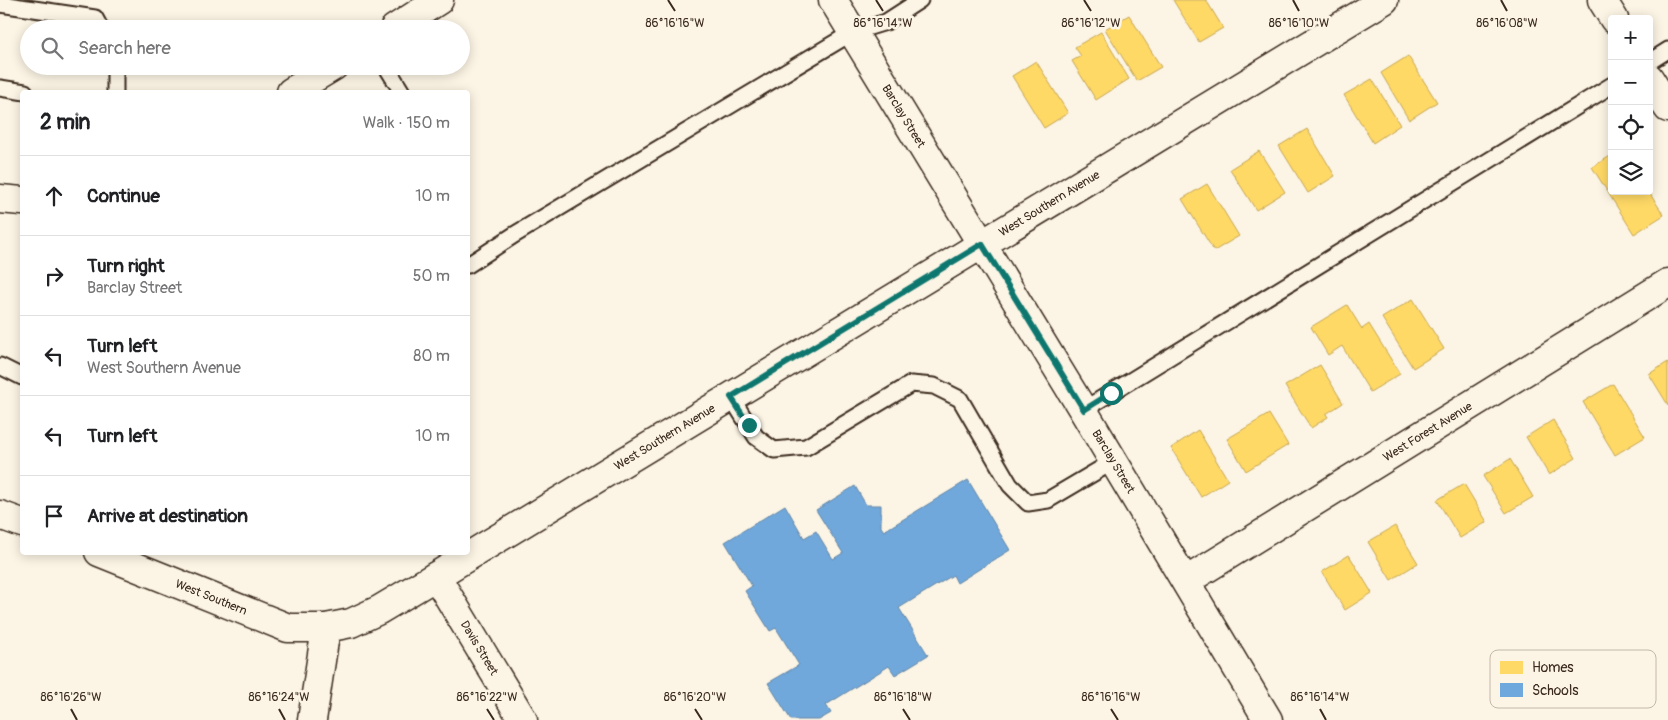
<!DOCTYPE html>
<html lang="en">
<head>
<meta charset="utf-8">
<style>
  :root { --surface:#fff; --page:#f6f6f6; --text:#202124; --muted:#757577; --line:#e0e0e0 }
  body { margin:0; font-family:Pangolin,sans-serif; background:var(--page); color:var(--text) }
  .controls { position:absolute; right:15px; top:15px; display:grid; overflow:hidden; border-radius:5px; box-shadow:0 2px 12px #0003 }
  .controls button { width:45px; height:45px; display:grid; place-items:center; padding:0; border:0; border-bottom:1px solid var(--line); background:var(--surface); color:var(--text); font:25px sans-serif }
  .stop { position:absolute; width:15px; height:15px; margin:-11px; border:4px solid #0f766e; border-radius:50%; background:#fff }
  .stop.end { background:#0f766e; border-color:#fff; box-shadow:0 1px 5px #0008 }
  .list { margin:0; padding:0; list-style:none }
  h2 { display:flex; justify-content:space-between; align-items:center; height:65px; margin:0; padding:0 20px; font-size:21px }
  h2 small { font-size:16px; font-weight:400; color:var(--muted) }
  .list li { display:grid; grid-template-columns:32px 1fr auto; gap:15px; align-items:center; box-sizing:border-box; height:80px; padding:0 20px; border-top:1px solid var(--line) }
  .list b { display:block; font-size:19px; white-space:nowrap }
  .list p { margin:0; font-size:16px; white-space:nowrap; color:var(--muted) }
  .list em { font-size:16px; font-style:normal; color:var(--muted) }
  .icon { flex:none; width:28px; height:28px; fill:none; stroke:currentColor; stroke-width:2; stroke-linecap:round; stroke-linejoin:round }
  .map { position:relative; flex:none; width:1668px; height:720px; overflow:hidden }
  .search { position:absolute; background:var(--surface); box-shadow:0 2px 12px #0003; left:20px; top:20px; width:450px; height:55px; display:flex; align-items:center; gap:12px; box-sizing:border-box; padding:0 18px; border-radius:28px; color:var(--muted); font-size:19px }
  .panel { position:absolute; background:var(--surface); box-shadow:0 2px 12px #0003; left:20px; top:90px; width:450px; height:465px; border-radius:5px }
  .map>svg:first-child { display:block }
  .homes { fill:#ffd966; stroke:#c4a450 }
  .schools { fill:#6fa8dc; stroke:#5f82a3 }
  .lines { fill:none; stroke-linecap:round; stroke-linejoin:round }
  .service-casing { stroke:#3b2a1e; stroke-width:19 }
  .minor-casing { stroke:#3b2a1e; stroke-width:31 }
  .service { stroke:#fcf5e5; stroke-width:15 }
  .minor { stroke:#fcf5e5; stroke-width:28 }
  .route { stroke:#0f766e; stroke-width:6 }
  .ticks { fill:none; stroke:#3b2a1e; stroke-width:2 }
  .labels { text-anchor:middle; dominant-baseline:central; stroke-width:5; stroke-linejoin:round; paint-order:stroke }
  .street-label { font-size:12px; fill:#3b2a1e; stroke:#fcf5e5 }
  .key { fill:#fcf5e5; stroke:#c2b8a9; stroke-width:1 }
  .key-label { font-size:14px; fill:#3b2a1e }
  .ticks-label { font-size:12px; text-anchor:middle; fill:#3b2a1e; stroke:#fcf5e5; stroke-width:5; stroke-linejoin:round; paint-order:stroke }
</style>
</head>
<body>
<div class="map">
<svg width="1668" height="720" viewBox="0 0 1668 720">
  <rect width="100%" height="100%" fill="#fcf5e5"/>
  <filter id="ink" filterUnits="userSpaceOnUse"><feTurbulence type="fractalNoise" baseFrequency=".02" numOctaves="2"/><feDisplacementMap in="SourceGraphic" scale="10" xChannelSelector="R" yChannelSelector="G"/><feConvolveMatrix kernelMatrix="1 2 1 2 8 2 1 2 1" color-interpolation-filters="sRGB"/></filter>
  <g filter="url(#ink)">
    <!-- homes -->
    <path class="homes" d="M1173 0H1206L1223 28 1199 42Z
      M1129 15 1161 67 1137 81 1105 29Z
      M1101 32 1129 79 1096 100 1072 61 1081 56 1075 47Z
      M1408 56 1437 102 1409 120 1381 73Z
      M1036 61 1068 113 1044 128 1012 76Z
      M1372 79 1400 125 1373 143 1344 95Z
      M1307 129 1335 176 1308 193 1279 146Z
      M1259 151 1285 192 1256 210 1230 169Z
      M1612 155V191H1648L1664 215 1634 234 1592 167Z
      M1207 184 1239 236 1214 251 1182 199Z
      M1413 299 1444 349 1413 368 1382 318Z
      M1347 305 1362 329 1369 324 1400 374 1370 392 1342 346 1328 355 1311 327Z
      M1668 362V405L1649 374Z
      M1320 365 1343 403 1326 414 1328 417 1311 428 1285 386Z
      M1613 384 1645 437 1615 455 1583 402Z
      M1269 414 1288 445 1246 471 1227 439Z
      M1553 420 1576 458 1549 475 1526 437Z
      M1198 430 1228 480 1201 497 1171 448Z
      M1510 459 1533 497 1506 513 1483 476Z
      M1464 484 1487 522 1460 538 1437 500Z
      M1395 526 1418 563 1391 580 1368 542Z
      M1349 555 1372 593 1345 610 1322 572Z"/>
    <!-- schools -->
    <path class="schools" d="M968 480 1010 550 957 583 953 575 899 608 928 655 895 675 889 666 826 705 831 713 819 720H791L768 683 799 665 776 628 770 631 745 591 752 586 725 542 785 505 804 538 816 531 833 559 843 553 816 510 855 486 866 505H881V527L884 531Z"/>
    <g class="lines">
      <defs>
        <path id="service" d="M0 4 95 18 101 29
          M1649 62 1668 50
          M115 66V92
          M386 66 402 92
          M0 88 25 92
          M468 265 514 235 853 32 886 22 920 0
          M0 366 22 377
          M731 397 756 437 774 450 806 447 911 384 934 386 960 399 1010 485 1028 503 1048 500 1114 461
          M1083 410 1612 85"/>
        <g id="minor">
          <path id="s1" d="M833 0 1083 410 1268 720"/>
          <path d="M1602 0 1614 19"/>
          <path d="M394 29 439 0"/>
          <path d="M1649 78 1668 108"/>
          <path d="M291 92 334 66"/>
          <path d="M0 199 22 201"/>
          <path d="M0 515 22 523"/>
          <path id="s2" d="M99 552 288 628H326L351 623 379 610 436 576 1384 0"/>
          <path id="s3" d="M436 576 523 720"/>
          <path id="s4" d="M1186 581 1668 283"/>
          <path d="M312 720 326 628"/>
        </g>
      </defs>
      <!-- service casing -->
      <use href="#service" class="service-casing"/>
      <!-- minor casing -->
      <use href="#minor" class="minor-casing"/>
      <!-- service -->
      <use href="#service" class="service"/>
      <!-- minor -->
      <use href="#minor" class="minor"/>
    </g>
  </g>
  <g class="lines" filter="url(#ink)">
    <!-- route -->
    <path class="route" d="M749 425 731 397 982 244 1084 410 1111 393"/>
  </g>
  <!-- ticks -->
  <path class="ticks" d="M668 0 675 11M876 0 883 11M1084 0 1091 11M1293 0 1299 11M1501 0 1507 11M71 709 77 720M279 709 285 720M487 709 494 720M695 709 702 720M903 709 910 720M1111 709 1118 720M1320 709 1326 720"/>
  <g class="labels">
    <!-- street labels -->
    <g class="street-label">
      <text stroke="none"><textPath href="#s1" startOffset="136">Barclay Street</textPath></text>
      <text stroke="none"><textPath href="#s2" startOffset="1082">West Southern Avenue</textPath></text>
      <text stroke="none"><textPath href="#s4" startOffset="284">West Forest Avenue</textPath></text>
      <text stroke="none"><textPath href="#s2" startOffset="632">West Southern Avenue</textPath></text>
      <text stroke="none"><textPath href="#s1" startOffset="540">Barclay Street</textPath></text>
      <text stroke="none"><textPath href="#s2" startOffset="121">West Southern</textPath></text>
      <text stroke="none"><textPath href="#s3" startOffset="84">Davis Street</textPath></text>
    </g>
  </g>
  <!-- legend -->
  <rect x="1490" y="650" width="166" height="58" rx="8" class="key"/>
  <rect x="1500" y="661" width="23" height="13" fill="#ffd966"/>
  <rect x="1500" y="683" width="23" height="14" fill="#6fa8dc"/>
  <g class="key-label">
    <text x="1532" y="672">Homes</text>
    <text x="1532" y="695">Schools</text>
  </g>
  <g class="ticks-label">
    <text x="675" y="27">86°16'16"W</text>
    <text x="1507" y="27">86°16'08"W</text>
    <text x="883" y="27">86°16'14"W</text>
    <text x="1091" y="27">86°16'12"W</text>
    <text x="1299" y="27">86°16'10"W</text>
    <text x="71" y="701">86°16'26"W</text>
    <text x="279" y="701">86°16'24"W</text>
    <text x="487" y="701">86°16'22"W</text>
    <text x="695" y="701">86°16'20"W</text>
    <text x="903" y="701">86°16'18"W</text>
    <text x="1111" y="701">86°16'16"W</text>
    <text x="1320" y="701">86°16'14"W</text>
  </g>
</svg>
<div class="controls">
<button>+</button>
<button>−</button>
<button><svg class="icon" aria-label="locate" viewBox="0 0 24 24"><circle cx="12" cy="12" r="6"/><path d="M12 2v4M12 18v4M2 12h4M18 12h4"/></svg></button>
<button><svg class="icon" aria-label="layers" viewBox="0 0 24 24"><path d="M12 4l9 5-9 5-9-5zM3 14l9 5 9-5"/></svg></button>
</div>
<div class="stop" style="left:1111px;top:393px"></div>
<div class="stop end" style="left:749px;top:425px"></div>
<div class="search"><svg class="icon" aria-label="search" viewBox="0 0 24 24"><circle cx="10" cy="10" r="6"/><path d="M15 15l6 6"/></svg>Search here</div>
<section class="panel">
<h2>2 min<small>Walk · 150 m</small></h2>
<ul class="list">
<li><svg class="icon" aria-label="ahead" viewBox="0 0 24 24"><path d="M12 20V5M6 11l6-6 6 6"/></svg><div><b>Continue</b></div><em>10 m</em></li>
<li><svg class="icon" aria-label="right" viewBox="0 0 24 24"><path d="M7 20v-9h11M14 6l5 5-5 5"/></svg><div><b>Turn right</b><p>Barclay Street</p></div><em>50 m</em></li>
<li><svg class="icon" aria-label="left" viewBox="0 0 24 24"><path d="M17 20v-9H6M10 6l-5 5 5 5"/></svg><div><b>Turn left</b><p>West Southern Avenue</p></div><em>80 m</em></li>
<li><svg class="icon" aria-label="left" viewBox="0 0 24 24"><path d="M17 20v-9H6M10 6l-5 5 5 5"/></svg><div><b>Turn left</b></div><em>10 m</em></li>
<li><svg class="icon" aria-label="arrive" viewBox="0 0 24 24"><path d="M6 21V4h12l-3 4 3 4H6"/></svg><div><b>Arrive at destination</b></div></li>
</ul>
</section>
</div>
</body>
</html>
